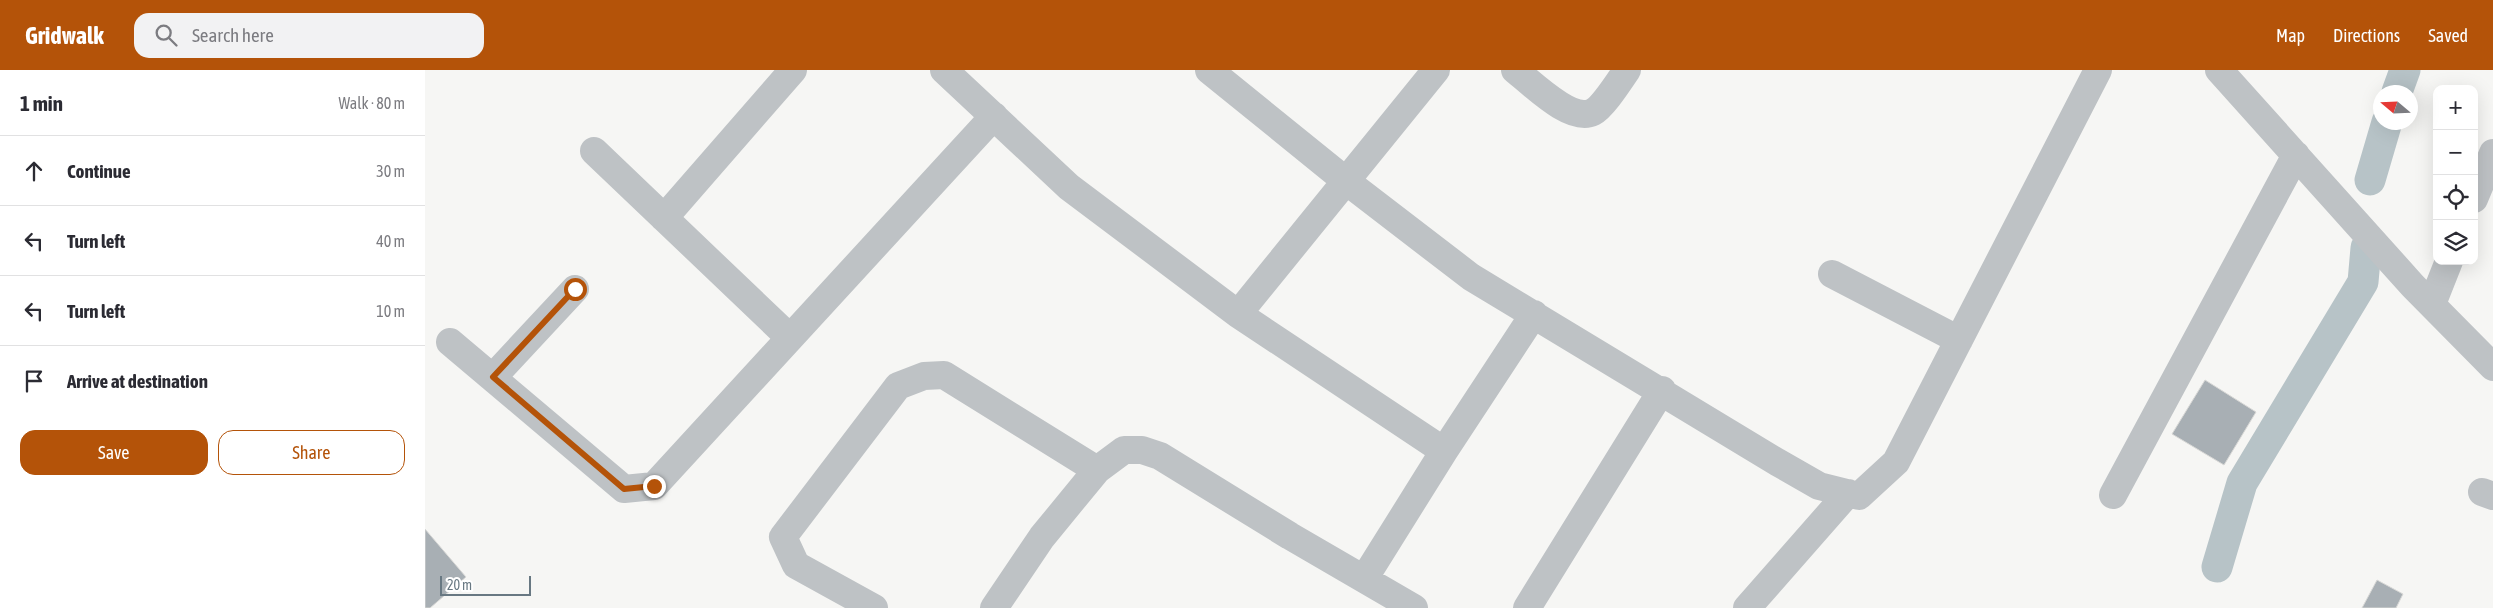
<!DOCTYPE html>
<html lang="en">
<head>
<meta charset="utf-8">
<style>
  :root { --surface:#fff; --page:#f2f2f3; --text:#2b2b33; --muted:#7c7c81; --line:#e1e1e2; --accent:#b45309 }
  body { margin:0; font-family:"Asap Condensed",sans-serif; background:var(--page); color:var(--text) }
  .controls { position:absolute; right:15px; top:15px; display:grid; overflow:hidden; border-radius:10px; box-shadow:0 5px 20px #0002 }
  .controls button { width:45px; height:45px; display:grid; place-items:center; padding:0; border:0; border-bottom:1px solid var(--line); background:var(--surface); color:var(--text); font:25px sans-serif }
  .compass { position:absolute; left:1948px; top:15px; width:45px; height:45px; border-radius:50%; background:var(--surface); box-shadow:0 5px 20px #0002; rotate:289deg }
  .scale { position:absolute; left:15px; bottom:12px; width:91px; box-sizing:border-box; padding-left:5px; border:2px solid #687882; border-top:0; font-size:14px; line-height:18px; white-space:nowrap; color:#687882; -webkit-text-stroke:4px #fff; paint-order:stroke }
  .stop { position:absolute; width:15px; height:15px; margin:-11px; border:4px solid #b45309; border-radius:50%; background:#fff }
  .stop.end { background:#b45309; border-color:#fff; box-shadow:0 1px 5px #0008 }
  .list { margin:0; padding:0; list-style:none }
  h2 { display:flex; justify-content:space-between; align-items:center; height:65px; margin:0; padding:0 20px; font-size:21px }
  h2 small { font-size:16px; font-weight:400; color:var(--muted) }
  .list li { display:grid; grid-template-columns:32px 1fr auto; gap:15px; align-items:center; box-sizing:border-box; height:70px; padding:0 20px; border-top:1px solid var(--line) }
  .list b { display:block; font-size:19px; white-space:nowrap }
  .list em { font-size:16px; font-style:normal; color:var(--muted) }
  .actions { display:flex; gap:10px; padding:15px 20px }
  .actions a { flex:1; padding:11px 0; border:1px solid var(--accent); border-radius:15px; text-align:center; font-size:18px; color:var(--accent) }
  .actions .main { background:var(--accent); color:#fff }
  .icon { flex:none; width:28px; height:28px; fill:none; stroke:currentColor; stroke-width:2; stroke-linecap:round; stroke-linejoin:round }
  .map { position:relative; flex:none; width:2068px; height:538px; overflow:hidden }
  header { display:flex; align-items:center; gap:30px; box-sizing:border-box; height:70px; padding:0 25px; background:var(--accent); color:#fff }
  header strong { font-size:24px }
  nav { display:flex; gap:28px; margin-inline-start:auto; font-size:18px }
  .search { width:350px; height:45px; background:var(--page); display:flex; align-items:center; gap:12px; box-sizing:border-box; padding:0 18px; border-radius:15px; color:var(--muted); font-size:19px }
  main { display:flex }
  aside { flex:1; background:var(--surface) }
  .map>svg:first-child { display:block }
  .lines { fill:none; stroke-linecap:round; stroke-linejoin:round }
  .canal { stroke:#b7c3c7; stroke-width:31 }
  .building { fill:#a8afb4; stroke:#d8d8d6 }
  .minor { stroke:#bec2c5; stroke-width:28 }
  .route { stroke:#b45309; stroke-width:6 }
</style>
</head>
<body>
<header>
<strong>Gridwalk</strong>
<div class="search"><svg class="icon" aria-label="search" viewBox="0 0 24 24"><circle cx="10" cy="10" r="6"/><path d="M15 15l6 6"/></svg>Search here</div>
<nav><a>Map</a><a>Directions</a><a>Saved</a></nav>
</header>
<main>
<aside>
<h2>1 min<small>Walk · 80 m</small></h2>
<ul class="list">
<li><svg class="icon" aria-label="ahead" viewBox="0 0 24 24"><path d="M12 20V5M6 11l6-6 6 6"/></svg><div><b>Continue</b></div><em>30 m</em></li>
<li><svg class="icon" aria-label="left" viewBox="0 0 24 24"><path d="M17 20v-9H6M10 6l-5 5 5 5"/></svg><div><b>Turn left</b></div><em>40 m</em></li>
<li><svg class="icon" aria-label="left" viewBox="0 0 24 24"><path d="M17 20v-9H6M10 6l-5 5 5 5"/></svg><div><b>Turn left</b></div><em>10 m</em></li>
<li><svg class="icon" aria-label="arrive" viewBox="0 0 24 24"><path d="M6 21V4h12l-3 4 3 4H6"/></svg><div><b>Arrive at destination</b></div></li>
</ul>
<div class="actions"><a class="main">Save</a><a>Share</a></div>
</aside>
<div class="map">
<svg width="2068" height="538" viewBox="0 0 2068 538">
  <rect width="100%" height="100%" fill="#f6f6f4"/>
  <g class="lines">
    <!-- canal -->
    <path class="canal" d="M1972 22 1980 0
      M1945 110 1962 52
      M1792 497 1817 413 1938 212 1941 178"/>
  </g>
  <!-- building -->
  <path class="building" d="M1780 310 1831 342 1799 395 1747 364Z
    M0 459 41 507 5 538H0Z
    M1952 510 1978 524 1971 538H1937Z"/>
  <g class="lines">
    <!-- minor -->
    <path class="minor" d="M519 0 644 117 813 244 1019 381 1109 244
      M784 0 921 111 1046 207 1352 392 1394 416 1434 426 1471 392 1673 0
      M1090 0C1108 14 1146 53 1168 42 1178 37 1195 10 1202 0
      M1794 0 1988 216 2068 297
      M169 81 365 268
      M2049 129 2068 83
      M239 148 368 0
      M1407 204 1534 270
      M2007 234 2024 191
      M813 244 1011 0
      M25 272 199 419 229 416 569 46
      M68 307 150 219
      M2057 422 2068 426
      M1688 425 1871 85
      M939 509 1019 381
      M449 538 371 495 358 467 473 316 499 306 519 305 672 400
      M569 538 617 467 672 400 699 380H717L735 386 865 466 989 538
      M1102 538 1237 320
      M1322 538 1423 423"/>
  </g>
  <g class="lines">
    <!-- route -->
    <path class="route" d="M150 219 68 307 199 419 229 416"/>
  </g>
</svg>
<div class="controls">
<button>+</button>
<button>−</button>
<button><svg class="icon" aria-label="locate" viewBox="0 0 24 24"><circle cx="12" cy="12" r="6"/><path d="M12 2v4M12 18v4M2 12h4M18 12h4"/></svg></button>
<button><svg class="icon" aria-label="layers" viewBox="0 0 24 24"><path d="M12 4l9 5-9 5-9-5zM3 14l9 5 9-5"/></svg></button>
</div>
<svg class="compass" viewBox="-18 -18 36 36"><path d="M0-13l5 13h-10z" fill="#e53935"/><path d="M0 13l5-13h-10z" fill="#7c7c81"/></svg>
<div class="scale">20 m</div>
<div class="stop" style="left:150px;top:219px"></div>
<div class="stop end" style="left:229px;top:416px"></div>
</div>
</main>
</body>
</html>
